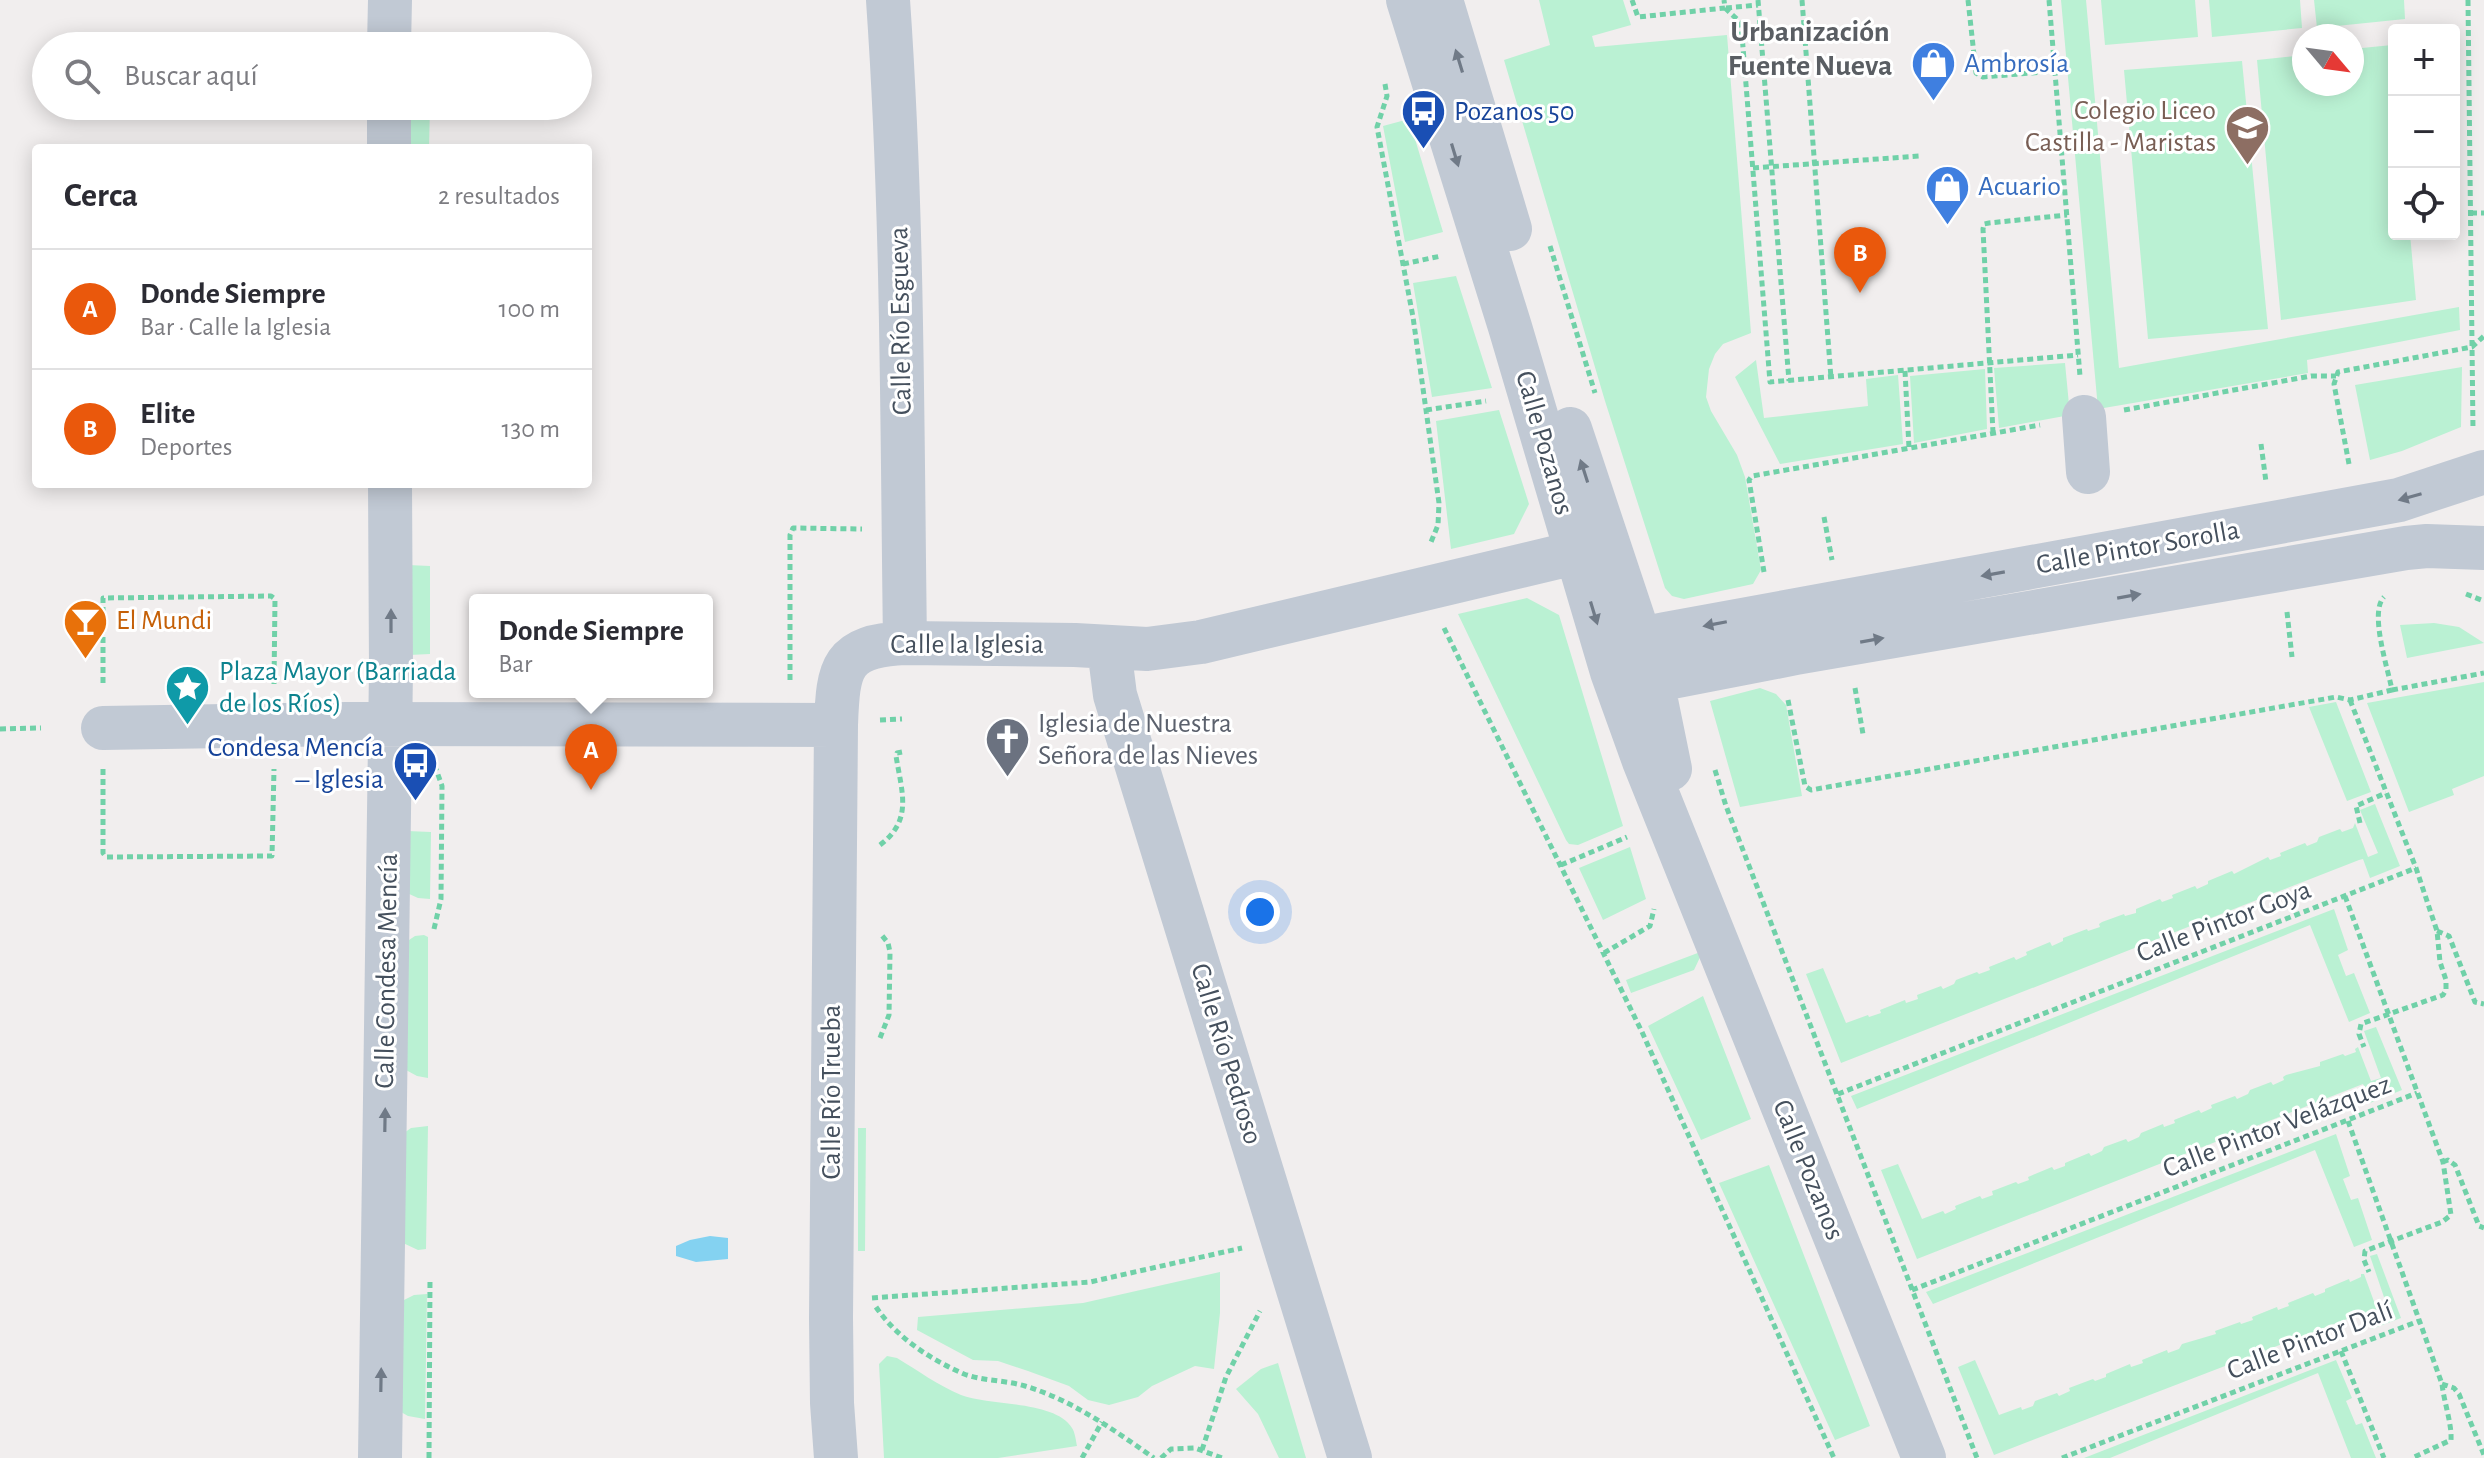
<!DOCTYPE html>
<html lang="es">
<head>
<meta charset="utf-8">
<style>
  :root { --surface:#fff; --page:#f2f2f3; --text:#2b2b33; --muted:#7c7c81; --line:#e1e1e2; --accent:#ea580c }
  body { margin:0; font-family:"Alegreya Sans",sans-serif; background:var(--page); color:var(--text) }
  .controls { position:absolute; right:24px; top:24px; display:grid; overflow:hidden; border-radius:8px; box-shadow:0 4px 20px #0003 }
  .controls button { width:72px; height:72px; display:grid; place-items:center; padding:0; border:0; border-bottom:2px solid var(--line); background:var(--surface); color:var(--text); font:40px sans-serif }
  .compass { position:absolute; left:2292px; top:24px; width:72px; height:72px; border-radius:50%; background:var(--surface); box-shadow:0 4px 20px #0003; rotate:119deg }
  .you { position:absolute; left:1260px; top:912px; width:28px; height:28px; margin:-20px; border:6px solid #fff; border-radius:50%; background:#1a73e8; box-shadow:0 0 0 12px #1a73e833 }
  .badge { display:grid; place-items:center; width:52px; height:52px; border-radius:50%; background:var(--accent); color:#fff; font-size:26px; font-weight:700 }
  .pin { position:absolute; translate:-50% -66px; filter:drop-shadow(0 2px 4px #0008) }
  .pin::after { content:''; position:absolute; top:42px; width:28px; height:24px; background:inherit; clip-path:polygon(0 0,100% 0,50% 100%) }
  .popup { position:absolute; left:469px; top:594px; width:244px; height:104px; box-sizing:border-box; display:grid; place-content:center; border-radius:8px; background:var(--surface); filter:drop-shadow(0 2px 6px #0005); font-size:26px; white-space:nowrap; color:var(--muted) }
  .popup b { font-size:30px; color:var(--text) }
  .popup::after { content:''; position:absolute; left:50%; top:100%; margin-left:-16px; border:16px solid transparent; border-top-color:var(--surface) }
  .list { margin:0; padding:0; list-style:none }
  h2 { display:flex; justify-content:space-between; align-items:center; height:104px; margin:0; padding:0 32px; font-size:34px }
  h2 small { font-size:26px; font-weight:400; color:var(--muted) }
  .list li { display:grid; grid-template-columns:52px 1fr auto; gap:24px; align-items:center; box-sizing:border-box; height:120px; padding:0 32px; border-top:2px solid var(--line) }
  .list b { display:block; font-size:30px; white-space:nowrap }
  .list p { margin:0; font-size:26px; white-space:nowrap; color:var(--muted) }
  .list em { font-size:26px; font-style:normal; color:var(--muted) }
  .icon { flex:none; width:44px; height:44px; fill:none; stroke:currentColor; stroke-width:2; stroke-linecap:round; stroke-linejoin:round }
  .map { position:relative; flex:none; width:2484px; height:1458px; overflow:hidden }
  .search { position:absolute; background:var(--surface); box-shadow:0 4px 20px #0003; left:32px; top:32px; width:560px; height:88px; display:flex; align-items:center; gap:20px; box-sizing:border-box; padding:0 28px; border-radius:44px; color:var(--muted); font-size:30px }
  .panel { position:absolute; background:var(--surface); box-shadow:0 4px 20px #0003; left:32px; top:144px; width:560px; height:344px; border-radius:8px }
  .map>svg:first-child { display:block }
  .green { fill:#baf1d3 }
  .water { fill:#84d2f1 }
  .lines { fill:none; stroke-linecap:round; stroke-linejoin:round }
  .path { stroke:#70d1a8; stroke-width:5; stroke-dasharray:6 4; stroke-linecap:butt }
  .minor { stroke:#c1c9d4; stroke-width:44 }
  .oneway { fill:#707a87 }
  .labels { text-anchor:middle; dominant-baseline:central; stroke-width:6; stroke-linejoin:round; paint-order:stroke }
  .shop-label { font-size:28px; fill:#366cbe; stroke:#fff; text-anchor:start }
  .education-label { font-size:28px; fill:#785e54; stroke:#fff; text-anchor:end }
  .transit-label { font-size:28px; fill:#164399; stroke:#fff; text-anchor:start }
  .street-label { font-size:28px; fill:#45505d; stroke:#fff }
  .food-label { font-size:28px; fill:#c56008; stroke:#fff; text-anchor:start }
  .culture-label { font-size:28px; fill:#0d838f; stroke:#fff; text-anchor:start }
  .worship-label { font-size:28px; fill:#5b616d; stroke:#fff; text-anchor:start }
  .neighbourhood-label { font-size:30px; font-weight:bold; fill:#5a5e63; stroke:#fff }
</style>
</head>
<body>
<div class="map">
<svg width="2484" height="1458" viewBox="0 0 2484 1458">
  <rect width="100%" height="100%" fill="#f1eeee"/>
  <!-- green -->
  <path class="green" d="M1539 0H1623L1631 25 1592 36 1595 47 1727 35 1751 333 1723 344 1715 354 1709 369 1706 397 1711 411 1737 455 1745 477 1761 570 1753 584 1684 599 1672 596 1665 588 1605 401 1504 60 1550 45Z
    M2061 0H2086L2119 368 2459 307 2460 330 2307 360 2308 373 2098 409Z
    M2101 0H2195L2198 37 2105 45Z
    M2209 0H2300L2302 28 2212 37Z
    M2314 0H2404L2405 19 2317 28Z
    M2392 45 2394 234H2410L2416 300 2281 320 2257 60 2304 55V84H2352V49Z
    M2242 61 2268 329 2148 339 2124 70Z
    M409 106H430L429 148H408Z
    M1409 119 1443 232 1405 242 1383 126Z
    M1456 276 1492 388 1432 397 1413 283Z
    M1756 360 1764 418 1868 406 1866 379 1898 375 1903 444 1780 464 1735 377Z
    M2065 363 2070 415 1999 428 1994 368Z
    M2462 367 2461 427 2402 451 2370 460 2355 385Z
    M1985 369 1987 429 1914 443 1910 376Z
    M1499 410 1529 504 1514 534 1451 549 1436 421Z
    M408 565 430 566V654L409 655Z
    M1527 598 1559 615 1623 826 1578 845 1569 844 1566 840 1458 614Z
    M2434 623 2459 627 2484 643 2407 658 2400 625Z
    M2484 682V776L2452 789 2454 795 2409 812 2367 703Z
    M1760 688 1776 694 1786 705 1802 796 1740 807 1710 701Z
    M2336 702 2371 792 2347 801 2309 707Z
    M2375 804 2400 866 2370 878 2363 859 2359 860 1841 1063 1806 974 1823 968 1846 1023 1868 1015 1869 1017 1881 1013 1880 1010 1905 1000 1906 1003 1918 999 1917 995 1941 986 1943 989 1954 984 1956 980 1977 972 1979 974 1990 970 1989 967 2014 957 2016 960 2027 955 2026 952 2050 942 2052 946 2063 941V938L2087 929 2088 931 2100 927 2099 924 2102 922 2124 914 2125 916 2136 913V909L2160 899 2162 902 2173 898 2172 895 2195 886 2197 889 2208 884V881L2232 871 2234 874 2268 857 2270 860 2281 856 2280 853 2305 843 2307 846 2317 842 2319 837 2340 829 2342 832 2353 828 2355 823 2368 857 2378 853 2360 810Z
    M407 831 431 832 430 899 418 898 407 893Z
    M1630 847 1646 899 1603 920 1579 868Z
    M2334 909 2348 950 2338 955 2346 976 2354 973 2370 1013 2349 1022 2310 925 1857 1109 1851 1096Z
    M424 935 428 937V1078L417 1076 406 1070V942L415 936Z
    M1703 951 1694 970 1631 993 1626 980Z
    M1703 996 1751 1119 1701 1140 1648 1026Z
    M2376 1027 2402 1090 2370 1103 2363 1084 1917 1259 1881 1170 1898 1164 1922 1219 1943 1211 1945 1214 1956 1209 1955 1206 1980 1196 1982 1199 1993 1195 1992 1191 1995 1190 2016 1182 2018 1184 2029 1180 2028 1177 2052 1167 2054 1170 2065 1166V1163L2089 1153 2091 1156 2102 1151 2104 1147 2126 1139 2128 1142 2139 1137 2141 1133 2163 1124 2164 1127 2175 1123 2174 1120 2199 1110 2201 1113 2212 1108 2211 1105 2235 1096 2237 1099 2248 1094 2250 1090 2271 1082 2273 1085 2284 1080 2283 1077 2286 1075 2320 1066V1062L2343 1054 2345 1056 2356 1052 2355 1049 2358 1047 2371 1081 2381 1078 2364 1031Z
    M428 1126 426 1249 418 1250 403 1243 404 1133 411 1128Z
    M858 1128H866L865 1251H858Z
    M2336 1134 2350 1176 2343 1179 2351 1200 2358 1198 2372 1240 2354 1247 2315 1150 1933 1304 1926 1292Z
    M1769 1165 1870 1426 1835 1440 1719 1183Z
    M2377 1254 2401 1318 2372 1329 2365 1312 1994 1455 1958 1367 1975 1360 1999 1415 2021 1407 2022 1410 2033 1406 2035 1401 2057 1393 2059 1396 2070 1391 2069 1388 2093 1379 2095 1381 2106 1377V1374L2130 1364 2131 1367 2143 1363 2142 1360 2167 1350 2168 1353 2179 1349 2182 1344 2216 1334 2215 1331 2240 1322 2241 1324 2253 1320 2252 1317 2277 1307 2278 1310 2289 1306 2288 1303 2313 1293 2315 1296 2325 1292V1289L2349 1279 2350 1282 2361 1277V1274H2364L2376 1307 2386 1303 2370 1256Z
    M1220 1272V1313L1214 1369 1195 1366 1152 1386 1138 1397 1109 1405 1088 1400 1069 1386 1028 1371 998 1361 973 1360 917 1330 918 1317 1083 1303Z
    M427 1294 425 1419 408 1416 401 1412 402 1301 414 1295Z
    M887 1356 897 1358C917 1370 939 1386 961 1395 988 1406 1055 1400 1072 1428 1075 1432 1076 1441 1077 1446L998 1458H884L879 1364Z
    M2336 1360 2352 1398 2346 1401 2356 1425 2362 1423 2376 1458H2351L2318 1373 2110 1458H2084Z
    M1278 1363 1306 1458H1279L1258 1414 1236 1389 1261 1369Z"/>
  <!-- water -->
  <path class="water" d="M710 1236 728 1238V1259L696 1262 676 1256V1246L690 1240Z"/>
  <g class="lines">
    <!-- path -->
    <path class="path" d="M1632 0 1638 17 1725 8 1724 0
      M1758 0 1789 381
      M1802 0 1831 378
      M1968 0 1976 73 1983 77 2055 71
      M2049 0 2080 376
      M2468 0 2473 430
      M1725 8 1740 22 1742 35 1770 382 2078 355
      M1726 8 1758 5
      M1385 84 1387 96 1377 127 1413 317 1439 503 1438 525 1431 542
      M1753 168 1919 156
      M2471 213H2484
      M1550 246 1595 393
      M1403 264 1441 256
      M1905 371 1909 448
      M1426 410 1486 401
      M2124 410 2311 376H2336
      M1993 433 1983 229 1984 224 1989 223 2067 215
      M2261 444 2266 482
      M2349 464 2334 384 2338 372 2472 347 2484 336
      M1824 517 1832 560
      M1764 572 1749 480 1752 476 2040 425
      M2466 594 2484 601
      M2287 612 2292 657
      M1444 628 1642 1032 1834 1458
      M790 680V535L793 528 862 529
      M103 683V598L271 596 275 599 274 684
      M1855 688 1863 734
      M2392 690 2484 673
      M1788 700 1805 786 1811 790 2336 697 2350 700 2392 690C2388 669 2369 612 2384 597
      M2350 700 2416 868 2437 931 2440 962 2446 980V990L2443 995 2361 1024 2359 1034 2364 1047
      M880 720 902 719
      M0 729 41 728
      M103 769V853L106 857 272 856 274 769
      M1715 770 1726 806 1977 1458
      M2360 823 2356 806 2386 793
      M880 845C913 820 902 793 896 756L897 753 902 752
      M1561 865 1627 837
      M2345 896 2443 1162 2451 1215 2442 1222 2365 1251 2364 1260 2369 1272
      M434 929 441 899 442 786 436 769
      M2437 931 2449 936 2475 1002 2484 1004
      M1604 953 1650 926 1654 909
      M880 1038 889 1015 890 952 888 943 880 933
      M1838 1094 2416 868
      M2348 1121 2442 1384C2444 1402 2452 1424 2451 1440L2412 1458
      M2443 1162 2448 1160 2455 1165 2479 1226 2484 1228
      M1912 1290 2417 1093
      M872 1298 1090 1282 1242 1248
      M876 1307C896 1337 931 1360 964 1374 983 1381 1005 1380 1025 1386 1072 1400 1114 1430 1154 1458
      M2341 1351 2384 1458
      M2442 1384 2454 1388 2459 1394 2484 1455
      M1202 1450 1226 1377 1260 1311
      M429 1458 430 1279
      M1082 1458 1102 1422
      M1161 1458 1171 1449 1195 1448 1222 1458
      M2062 1458 2419 1321"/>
    <!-- minor -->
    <path class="minor" d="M888 0C903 214 902 428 905 643
      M1408 0 1510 327 1612 672 1644 761 1924 1458
      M1441 0 1510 229
      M389 46 390 0
      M389 148V106
      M2084 417 2088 472
      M1570 429 1640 639 1652 681 1670 769
      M1109 648 1115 695 1350 1458
      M1620 660 1640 639 1665 634 2399 500 2484 472
      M1625 678 1632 682 1652 681 1796 653 2406 548 2427 546 2484 548
      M103 728 347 724 836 725
      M380 1458 391 669 390 484
      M836 1458 832 1403 831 1318 836 725C838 667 841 646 905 643L1075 645 1147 649 1201 642 1608 545"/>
  </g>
  <!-- one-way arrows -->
  <defs><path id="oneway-solid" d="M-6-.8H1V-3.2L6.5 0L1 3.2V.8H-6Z" transform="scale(2)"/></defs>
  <g class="oneway">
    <use href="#oneway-solid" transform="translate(1459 61) rotate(-107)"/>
    <use href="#oneway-solid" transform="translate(1455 155) rotate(73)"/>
    <use href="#oneway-solid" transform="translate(1584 471) rotate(-108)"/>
    <use href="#oneway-solid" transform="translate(2410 497) rotate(164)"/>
    <use href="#oneway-solid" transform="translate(1993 574) rotate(170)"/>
    <use href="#oneway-solid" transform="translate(2129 596) rotate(-10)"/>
    <use href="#oneway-solid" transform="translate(1594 613) rotate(73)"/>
    <use href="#oneway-solid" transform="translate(391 621) rotate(-90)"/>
    <use href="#oneway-solid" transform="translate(1715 624) rotate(169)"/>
    <use href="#oneway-solid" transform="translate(1872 640) rotate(-10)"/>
    <use href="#oneway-solid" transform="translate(385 1120) rotate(-89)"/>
    <use href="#oneway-solid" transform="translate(381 1380) rotate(-89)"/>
  </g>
  <!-- icons -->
  <defs>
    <symbol id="shop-pin" viewBox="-11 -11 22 30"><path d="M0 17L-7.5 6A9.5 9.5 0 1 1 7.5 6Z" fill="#3f7fe0" stroke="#fff"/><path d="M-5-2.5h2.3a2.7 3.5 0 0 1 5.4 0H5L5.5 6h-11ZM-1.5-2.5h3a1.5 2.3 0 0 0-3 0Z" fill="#fff"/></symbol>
    <symbol id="bus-pin" viewBox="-11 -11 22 30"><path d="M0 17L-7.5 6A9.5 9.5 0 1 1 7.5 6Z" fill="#1a4fb4" stroke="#fff"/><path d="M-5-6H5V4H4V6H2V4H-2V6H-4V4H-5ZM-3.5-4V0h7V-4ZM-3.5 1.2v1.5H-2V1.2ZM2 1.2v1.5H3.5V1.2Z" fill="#fff"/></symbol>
    <symbol id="school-pin" viewBox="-11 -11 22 30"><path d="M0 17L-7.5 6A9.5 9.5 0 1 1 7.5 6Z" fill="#8d6e63" stroke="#fff"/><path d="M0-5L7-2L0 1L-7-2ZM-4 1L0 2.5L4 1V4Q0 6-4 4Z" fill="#fff"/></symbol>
    <symbol id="bar-pin" viewBox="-11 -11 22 30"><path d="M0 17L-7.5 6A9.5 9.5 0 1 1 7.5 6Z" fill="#e8710a" stroke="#fff"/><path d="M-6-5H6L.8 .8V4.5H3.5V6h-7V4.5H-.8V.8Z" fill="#fff"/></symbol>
    <symbol id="sight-pin" viewBox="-11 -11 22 30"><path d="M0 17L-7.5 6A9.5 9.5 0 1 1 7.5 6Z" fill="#0f9aa8" stroke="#fff"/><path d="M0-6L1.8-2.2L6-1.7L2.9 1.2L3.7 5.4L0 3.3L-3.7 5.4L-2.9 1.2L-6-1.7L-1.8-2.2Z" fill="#fff"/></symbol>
    <symbol id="church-pin" viewBox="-11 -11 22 30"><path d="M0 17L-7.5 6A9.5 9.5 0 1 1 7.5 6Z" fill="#6b7280" stroke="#fff"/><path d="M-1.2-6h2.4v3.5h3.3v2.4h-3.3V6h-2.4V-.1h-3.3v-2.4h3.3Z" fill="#fff"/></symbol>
  </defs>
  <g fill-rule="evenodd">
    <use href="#shop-pin" x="1908" y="38" width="51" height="69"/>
    <use href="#bus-pin" x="1398" y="86" width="51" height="69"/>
    <use href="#school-pin" x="2222" y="102" width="51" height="69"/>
    <use href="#shop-pin" x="1922" y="162" width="51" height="69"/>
    <use href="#bar-pin" x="60" y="596" width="51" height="69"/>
    <use href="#sight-pin" x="162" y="662" width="51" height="69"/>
    <use href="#church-pin" x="982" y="714" width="51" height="69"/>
    <use href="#bus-pin" x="390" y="738" width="51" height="69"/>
  </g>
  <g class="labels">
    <!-- shop labels -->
    <g class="shop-label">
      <text x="1964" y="64">Ambrosía</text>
      <text x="1978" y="187">Acuario</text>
    </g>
    <!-- education labels -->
    <g class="education-label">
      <text x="2216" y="111">Colegio Liceo<tspan x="2216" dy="32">Castilla - Maristas</tspan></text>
    </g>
    <!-- transit labels -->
    <g class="transit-label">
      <text x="1454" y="112">Pozanos 50</text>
      <text x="384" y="748" text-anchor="end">Condesa Mencía<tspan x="384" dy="32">– Iglesia</tspan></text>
    </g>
    <!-- street labels -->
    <g class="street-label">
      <text transform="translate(901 321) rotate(-91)">Calle Río Esgueva</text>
      <text transform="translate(1544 443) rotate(74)">Calle Pozanos</text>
      <text transform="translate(2138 548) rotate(-10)">Calle Pintor Sorolla</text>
      <text x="967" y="645">Calle la Iglesia</text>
      <text transform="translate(2224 922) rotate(-21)">Calle Pintor Goya</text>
      <text transform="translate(387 971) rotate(-89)">Calle Condesa Mencía</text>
      <text transform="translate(1226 1054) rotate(73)">Calle Río Pedroso</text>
      <text transform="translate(832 1092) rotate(-90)">Calle Río Trueba</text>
      <text transform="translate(2277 1127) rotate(-21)">Calle Pintor Velázquez</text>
      <text transform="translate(1808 1170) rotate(68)">Calle Pozanos</text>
      <text transform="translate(2310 1341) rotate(-21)">Calle Pintor Dalí</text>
    </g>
    <!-- food labels -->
    <g class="food-label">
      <text x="116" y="621">El Mundi</text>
    </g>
    <!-- culture labels -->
    <g class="culture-label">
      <text x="219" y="672">Plaza Mayor (Barriada<tspan x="219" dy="32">de los Ríos)</tspan></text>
    </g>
    <!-- worship labels -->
    <g class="worship-label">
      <text x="1038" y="724">Iglesia de Nuestra<tspan x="1038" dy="32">Señora de las Nieves</tspan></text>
    </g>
    <!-- neighbourhood labels -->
    <g class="neighbourhood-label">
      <text x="1810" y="32">Urbanización<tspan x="1810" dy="34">Fuente Nueva</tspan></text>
    </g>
  </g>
</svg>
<div class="controls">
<button>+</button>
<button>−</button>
<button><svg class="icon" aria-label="locate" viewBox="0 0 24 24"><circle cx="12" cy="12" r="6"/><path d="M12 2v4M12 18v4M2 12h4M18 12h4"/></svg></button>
</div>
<svg class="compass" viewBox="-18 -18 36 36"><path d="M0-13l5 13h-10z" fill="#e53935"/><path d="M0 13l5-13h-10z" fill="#7c7c81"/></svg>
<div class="you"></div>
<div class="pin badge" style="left:591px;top:790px">A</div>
<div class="popup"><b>Donde Siempre</b>Bar</div>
<div class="pin badge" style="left:1860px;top:293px">B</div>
<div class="search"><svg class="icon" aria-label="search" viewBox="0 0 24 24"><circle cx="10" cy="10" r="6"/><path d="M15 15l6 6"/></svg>Buscar aquí</div>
<section class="panel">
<h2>Cerca<small>2 resultados</small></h2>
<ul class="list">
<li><span class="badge">A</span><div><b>Donde Siempre</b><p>Bar · Calle la Iglesia</p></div><em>100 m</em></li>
<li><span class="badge">B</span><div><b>Elite</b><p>Deportes</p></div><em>130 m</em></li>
</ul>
</section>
</div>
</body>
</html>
